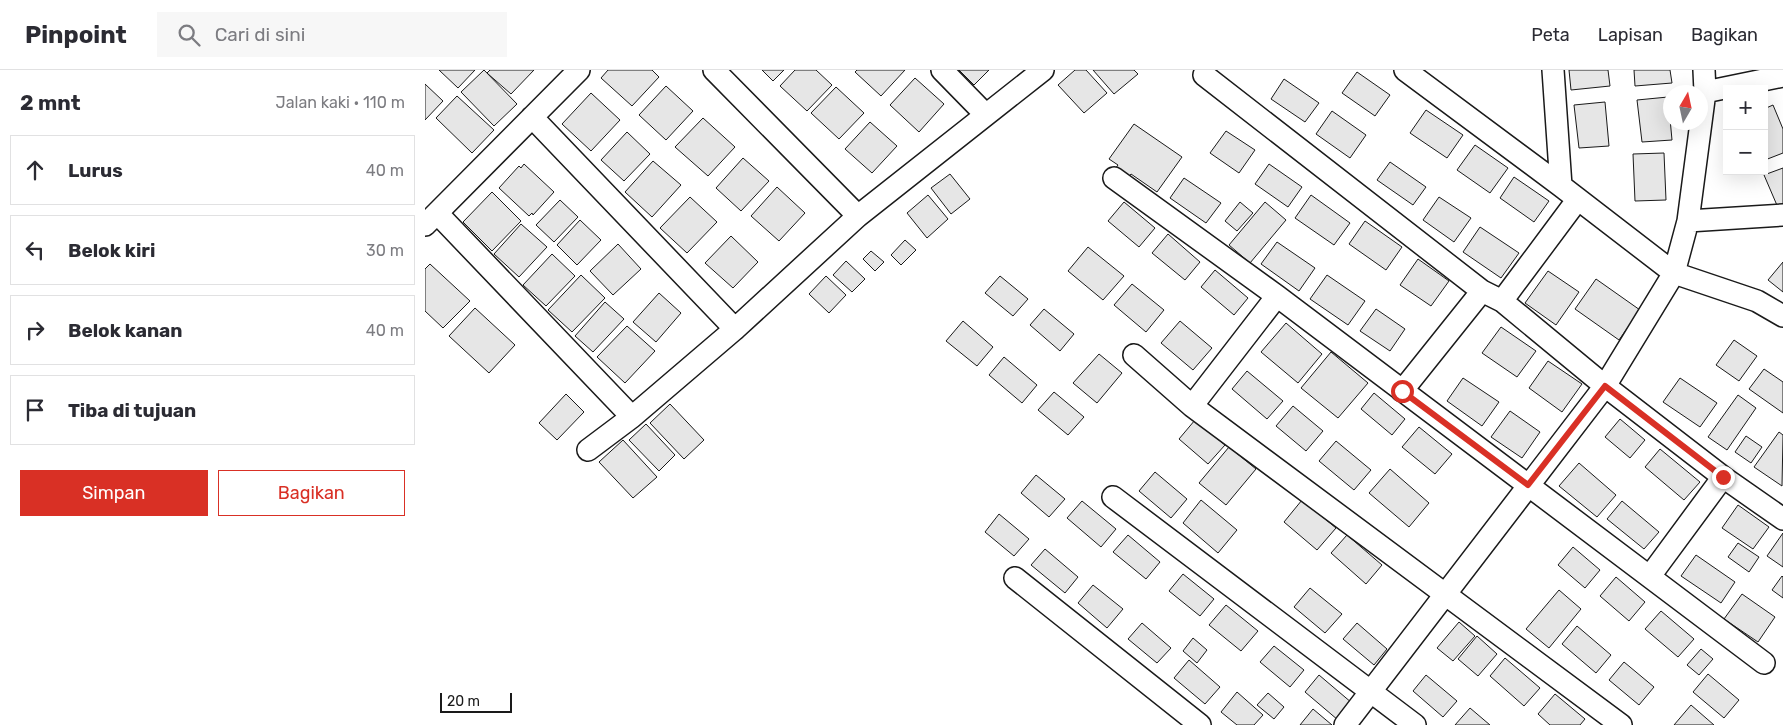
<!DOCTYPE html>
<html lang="id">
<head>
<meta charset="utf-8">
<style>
  :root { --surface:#fff; --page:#f7f7f7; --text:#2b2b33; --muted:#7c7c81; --line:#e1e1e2; --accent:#d93025 }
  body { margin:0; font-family:Rubik,sans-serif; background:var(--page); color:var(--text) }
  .controls { position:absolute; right:15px; top:15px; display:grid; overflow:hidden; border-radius:0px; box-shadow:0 5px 20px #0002 }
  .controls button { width:45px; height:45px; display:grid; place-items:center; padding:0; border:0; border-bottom:1px solid var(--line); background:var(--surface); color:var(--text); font:25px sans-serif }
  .compass { position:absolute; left:1238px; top:15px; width:45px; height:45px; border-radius:50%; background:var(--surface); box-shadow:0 5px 20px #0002; rotate:9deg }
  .scale { position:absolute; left:15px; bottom:12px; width:72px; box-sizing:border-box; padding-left:5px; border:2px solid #1a1a1a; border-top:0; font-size:14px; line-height:18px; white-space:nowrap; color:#1a1a1a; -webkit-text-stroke:4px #fff; paint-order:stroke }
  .stop { position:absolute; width:15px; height:15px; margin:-11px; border:4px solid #d93025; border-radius:50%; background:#fff }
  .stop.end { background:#d93025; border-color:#fff; box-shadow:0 1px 5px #0008 }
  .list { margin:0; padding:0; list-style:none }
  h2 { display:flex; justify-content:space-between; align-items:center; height:65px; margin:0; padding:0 20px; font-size:21px }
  h2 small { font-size:16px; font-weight:400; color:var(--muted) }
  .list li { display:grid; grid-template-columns:32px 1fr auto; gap:15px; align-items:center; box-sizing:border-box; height:70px; margin:0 10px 10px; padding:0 10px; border:1px solid var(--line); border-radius:0px }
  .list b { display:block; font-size:19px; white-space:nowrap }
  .list em { font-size:16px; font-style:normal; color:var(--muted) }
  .actions { display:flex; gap:10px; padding:15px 20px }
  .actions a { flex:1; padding:11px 0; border:1px solid var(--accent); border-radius:0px; text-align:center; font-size:18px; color:var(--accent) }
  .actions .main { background:var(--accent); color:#fff }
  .icon { flex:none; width:28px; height:28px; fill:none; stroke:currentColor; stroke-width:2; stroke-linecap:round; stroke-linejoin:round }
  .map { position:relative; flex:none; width:1358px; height:655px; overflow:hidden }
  header { display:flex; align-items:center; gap:30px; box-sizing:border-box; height:70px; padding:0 25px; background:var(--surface); border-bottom:1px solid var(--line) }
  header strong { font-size:24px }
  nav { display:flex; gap:28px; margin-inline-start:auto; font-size:18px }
  .search { width:350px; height:45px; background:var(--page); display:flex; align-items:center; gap:12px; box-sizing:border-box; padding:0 18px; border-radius:0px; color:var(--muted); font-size:19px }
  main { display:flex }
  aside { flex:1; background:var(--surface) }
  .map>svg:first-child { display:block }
  .building { fill:#e6e6e6; stroke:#1a1a1a }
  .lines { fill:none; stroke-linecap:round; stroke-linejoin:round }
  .street-casing { stroke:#1a1a1a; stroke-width:24 }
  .street { stroke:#fff; stroke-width:21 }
  .route { stroke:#d93025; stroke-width:6 }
</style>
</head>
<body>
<header>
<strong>Pinpoint</strong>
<div class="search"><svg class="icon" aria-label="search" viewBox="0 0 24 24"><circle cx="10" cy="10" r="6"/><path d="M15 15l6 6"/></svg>Cari di sini</div>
<nav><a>Peta</a><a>Lapisan</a><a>Bagikan</a></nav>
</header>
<main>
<aside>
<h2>2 mnt<small>Jalan kaki · 110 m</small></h2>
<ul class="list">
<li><svg class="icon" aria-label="ahead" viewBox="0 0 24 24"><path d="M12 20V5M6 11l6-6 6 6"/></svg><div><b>Lurus</b></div><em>40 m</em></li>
<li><svg class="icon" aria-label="left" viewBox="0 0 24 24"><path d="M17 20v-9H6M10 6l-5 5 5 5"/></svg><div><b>Belok kiri</b></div><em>30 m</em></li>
<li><svg class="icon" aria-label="right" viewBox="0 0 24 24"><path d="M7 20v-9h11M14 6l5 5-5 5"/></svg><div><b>Belok kanan</b></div><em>40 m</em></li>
<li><svg class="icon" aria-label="arrive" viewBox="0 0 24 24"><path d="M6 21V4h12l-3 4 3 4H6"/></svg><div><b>Tiba di tujuan</b></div></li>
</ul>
<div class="actions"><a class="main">Simpan</a><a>Bagikan</a></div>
</aside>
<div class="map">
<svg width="1358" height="655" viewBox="0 0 1358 655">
  <rect width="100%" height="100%" fill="#fff"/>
  <!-- building -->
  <path class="building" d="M14 0H50L33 18Z
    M59 0 92 34 69 56 36 22Z
    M65 0H109L86 24 62 3Z
    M183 0H227L234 7 207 36 176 8Z
    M337 0H359L348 11Z
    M370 0H391L407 15 382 41 355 16Z
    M432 0H480L456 26 430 2Z
    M534 0H564L549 15Z
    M650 0H661L682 23 659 43 633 15Z
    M668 0H709L713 4 689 24Z
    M1144 0H1183L1185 16 1146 20Z
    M1209 0H1245L1247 13 1210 16Z
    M932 2 965 25 950 46 917 23Z
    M490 8 519 34 494 62 465 35Z
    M859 9 894 33 880 52 846 29Z
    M0 14 18 31 0 50Z
    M241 16 268 41 241 70 214 45Z
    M411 17 439 43 414 69 386 43Z
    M166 23 195 50 166 81 137 54Z
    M32 26 69 60 47 83 11 48Z
    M1243 27 1247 70 1217 72 1212 30Z
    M1180 32 1184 76 1154 78 1149 35Z
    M1348 35 1358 59V83L1340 90 1339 39Z
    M1001 40 1038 65 1022 88 985 63Z
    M907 41 941 65 925 88 891 64Z
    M278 48 310 77 283 106 250 77Z
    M445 52 472 76 447 103 420 79Z
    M709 54 757 87 732 122 706 104 699 113 686 104 693 95 684 89Z
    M801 61 830 80 814 103 785 83Z
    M202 62 225 84 199 111 176 90Z
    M1050 75 1083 98 1065 123 1032 100Z
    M1239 83 1241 130 1210 131 1208 84Z
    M318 88 344 111 316 141 291 118Z
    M228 91 256 115 227 147 200 122Z
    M965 92 1001 117 988 135 952 110Z
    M99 94 129 122 108 145 107 143 104 146 74 118 94 96 96 98Z
    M844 94 877 117 863 137 830 114Z
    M1358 98V138L1354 140 1339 105Z
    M525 104 545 129 526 144 506 118Z
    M1089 107 1124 131 1109 152 1075 128Z
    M759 108 796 133 781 153 745 128Z
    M352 117 380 143 354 171 326 146Z
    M67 122 96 151 67 181 38 152Z
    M503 125 523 149 502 168 482 143Z
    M886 125 925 153 909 175 870 148Z
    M265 127 292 152 262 183 235 158Z
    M1014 127 1046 148 1029 172 998 150Z
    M135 130 153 147 129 172 111 155Z
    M699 132 730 158 714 177 683 151Z
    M815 132 828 143 812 161 800 151Z
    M840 132 861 150 825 193 804 175Z
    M155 150 176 170 152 195 132 175Z
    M940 151 977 177 961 200 924 174Z
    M96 154 122 177 94 207 69 184Z
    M1055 157 1094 183 1076 208 1038 182Z
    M743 164 775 192 760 210 727 183Z
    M306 166 333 192 308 218 280 193Z
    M480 170 491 180 476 195 466 185Z
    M852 172 890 198 874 221 836 194Z
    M193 174 216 199 188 225 165 201Z
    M663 177 699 206 678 230 643 201Z
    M446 181 459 192 450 201 438 189Z
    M127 184 150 206 121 236 98 215Z
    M993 189 1024 211 1006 236 975 215Z
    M421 191 440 209 427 222 408 205Z
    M1358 192V222L1343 210Z
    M5 194 45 231 18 258 0 241V199Z
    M790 200 823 228 809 245 776 217Z
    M1123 201 1154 222 1131 255 1100 233Z
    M156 205 180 228 147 262 123 240Z
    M902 205 940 231 923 255 885 229Z
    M401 206 421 225 404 243 384 224Z
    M575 206 603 229 588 246 560 223Z
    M1171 209 1215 240 1194 270 1150 239Z
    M707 214 739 240 721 262 689 235Z
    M234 223 256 243 231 272 208 252Z
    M180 232 199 249 168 282 150 266Z
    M50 238 90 275 64 303 24 266Z
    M619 239 649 264 635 281 605 255Z
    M951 239 980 259 965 281 935 261Z
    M538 251 568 277 552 296 521 271Z
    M755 251 787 278 768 300 736 273Z
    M861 253 897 284 873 313 836 282Z
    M202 256 230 281 200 313 172 287Z
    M1076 257 1111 281 1092 307 1057 283Z
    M1309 270 1332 286 1314 311 1291 295Z
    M906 282 943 313 913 348 876 318Z
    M674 284 697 303 672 333 648 313Z
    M579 287 612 315 597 333 564 305Z
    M1123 291 1157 314 1137 342 1104 318Z
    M1339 299 1358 312V343L1324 319Z
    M822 301 858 331 842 349 807 319Z
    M1038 308 1074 332 1057 356 1022 331Z
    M1255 308 1292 333 1275 357 1238 332Z
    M629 322 659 347 643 365 613 340Z
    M949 323 980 349 967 365 936 339Z
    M141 324 159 342 132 370 114 353Z
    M1313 325 1331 338 1302 380 1283 367Z
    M245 334 279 370 259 389 225 353Z
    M868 336 898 361 881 381 851 356Z
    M1085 341 1115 362 1097 388 1066 367Z
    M1195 349 1220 370 1205 388 1180 367Z
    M770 350 800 375 783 394 754 369Z
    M221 354 250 385 234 401 204 370Z
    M994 357 1027 384 1010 404 977 377Z
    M1354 362 1358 365 1357 416 1329 397Z
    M1321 366 1337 377 1326 393 1310 382Z
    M198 370 232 407 208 428 174 392Z
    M911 371 946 400 929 420 894 391Z
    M804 377 831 399 801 435 774 413Z
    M1235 379 1275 412 1259 430 1220 397Z
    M1154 393 1191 425 1172 447 1134 416Z
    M965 399 1004 433 984 457 944 423Z
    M730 402 762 429 746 448 714 421Z
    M611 405 640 429 624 447 596 423Z
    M776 430 812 460 793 483 758 453Z
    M877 430 911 458 892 480 859 452Z
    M657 431 691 459 676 477 642 448Z
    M1197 431 1234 462 1219 479 1182 449Z
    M1313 435 1344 457 1328 479 1297 458Z
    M574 444 604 469 589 486 560 462Z
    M1358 463V497L1342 486Z
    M703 465 735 492 721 509 688 482Z
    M922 465 957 495 941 514 906 483Z
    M1313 473 1334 487 1324 502 1303 487Z
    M1148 477 1175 500 1160 518 1133 495Z
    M620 479 653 507 640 523 606 495Z
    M1271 485 1310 512 1296 533 1256 506Z
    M758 504 789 529 775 546 744 521Z
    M1357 506 1358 507V528L1347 520Z
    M1191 507 1220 532 1204 551 1175 526Z
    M668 515 698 539 682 558 653 533Z
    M885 518 917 544 900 563 869 537Z
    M1134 520 1156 539 1124 578 1101 559Z
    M1317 524 1350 547 1333 572 1299 549Z
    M801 535 833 561 816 581 784 555Z
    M1236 541 1269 569 1253 587 1220 559Z
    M1034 552 1050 566 1028 591 1012 578Z
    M717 553 746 578 732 593 703 569Z
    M932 553 962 579 949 595 918 569Z
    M1152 556 1186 585 1171 603 1137 574Z
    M1052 566 1072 584 1053 606 1033 589Z
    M768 568 782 580 772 593 758 581Z
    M849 576 879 600 865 617 835 592Z
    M1276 579 1288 589 1274 605 1262 595Z
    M1080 588 1115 618 1099 636 1065 606Z
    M764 590 795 617 780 634 749 608Z
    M1199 592 1229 617 1214 635 1184 610Z
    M1283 604 1314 630 1299 648 1268 622Z
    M894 605 927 633 913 650 880 622Z
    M1001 605 1032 631 1018 647 988 621Z
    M812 622 838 645 829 655H812L796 642Z
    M843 623 859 637 849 649 832 635Z
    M1130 624 1160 649 1155 655H1125L1113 644Z
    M1266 635 1289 655H1249Z
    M1045 638 1065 655H1030Z
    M888 639 907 655H875Z"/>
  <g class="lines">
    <defs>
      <path id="street" d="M289 0 433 146 618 0
        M517 0 561 45
        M980 0 1136 116 1249 203 1332 231 1358 246
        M1128 0 1136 116
        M779 5 1057 221 1077 231 1180 316 1298 407 1358 449
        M1280 22 1358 6
        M107 47 310 259
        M689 108 852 226 1339 593
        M12 143 207 347 310 259 433 146
        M1263 151 1358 145
        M0 155 154 0
        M1077 231 1153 129
        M709 285 767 336 1196 655
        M977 321 1057 221
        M767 336 852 226
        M163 380 207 347
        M688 427 990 655
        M1225 506 1298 407
        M590 508 775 655
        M920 655 1180 316 1249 203 1263 151 1280 22 1279 0"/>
    </defs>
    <!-- street casing -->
    <use href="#street" class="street-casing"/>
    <!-- street -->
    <use href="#street" class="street"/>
  </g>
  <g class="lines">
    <!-- route -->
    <path class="route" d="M977 321 1103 415 1180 316 1298 407"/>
  </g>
</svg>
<div class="controls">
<button>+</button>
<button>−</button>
</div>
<svg class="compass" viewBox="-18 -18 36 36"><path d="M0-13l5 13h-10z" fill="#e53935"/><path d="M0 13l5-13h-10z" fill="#7c7c81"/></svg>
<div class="scale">20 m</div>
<div class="stop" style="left:977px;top:321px"></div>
<div class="stop end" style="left:1298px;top:407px"></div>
</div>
</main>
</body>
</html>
